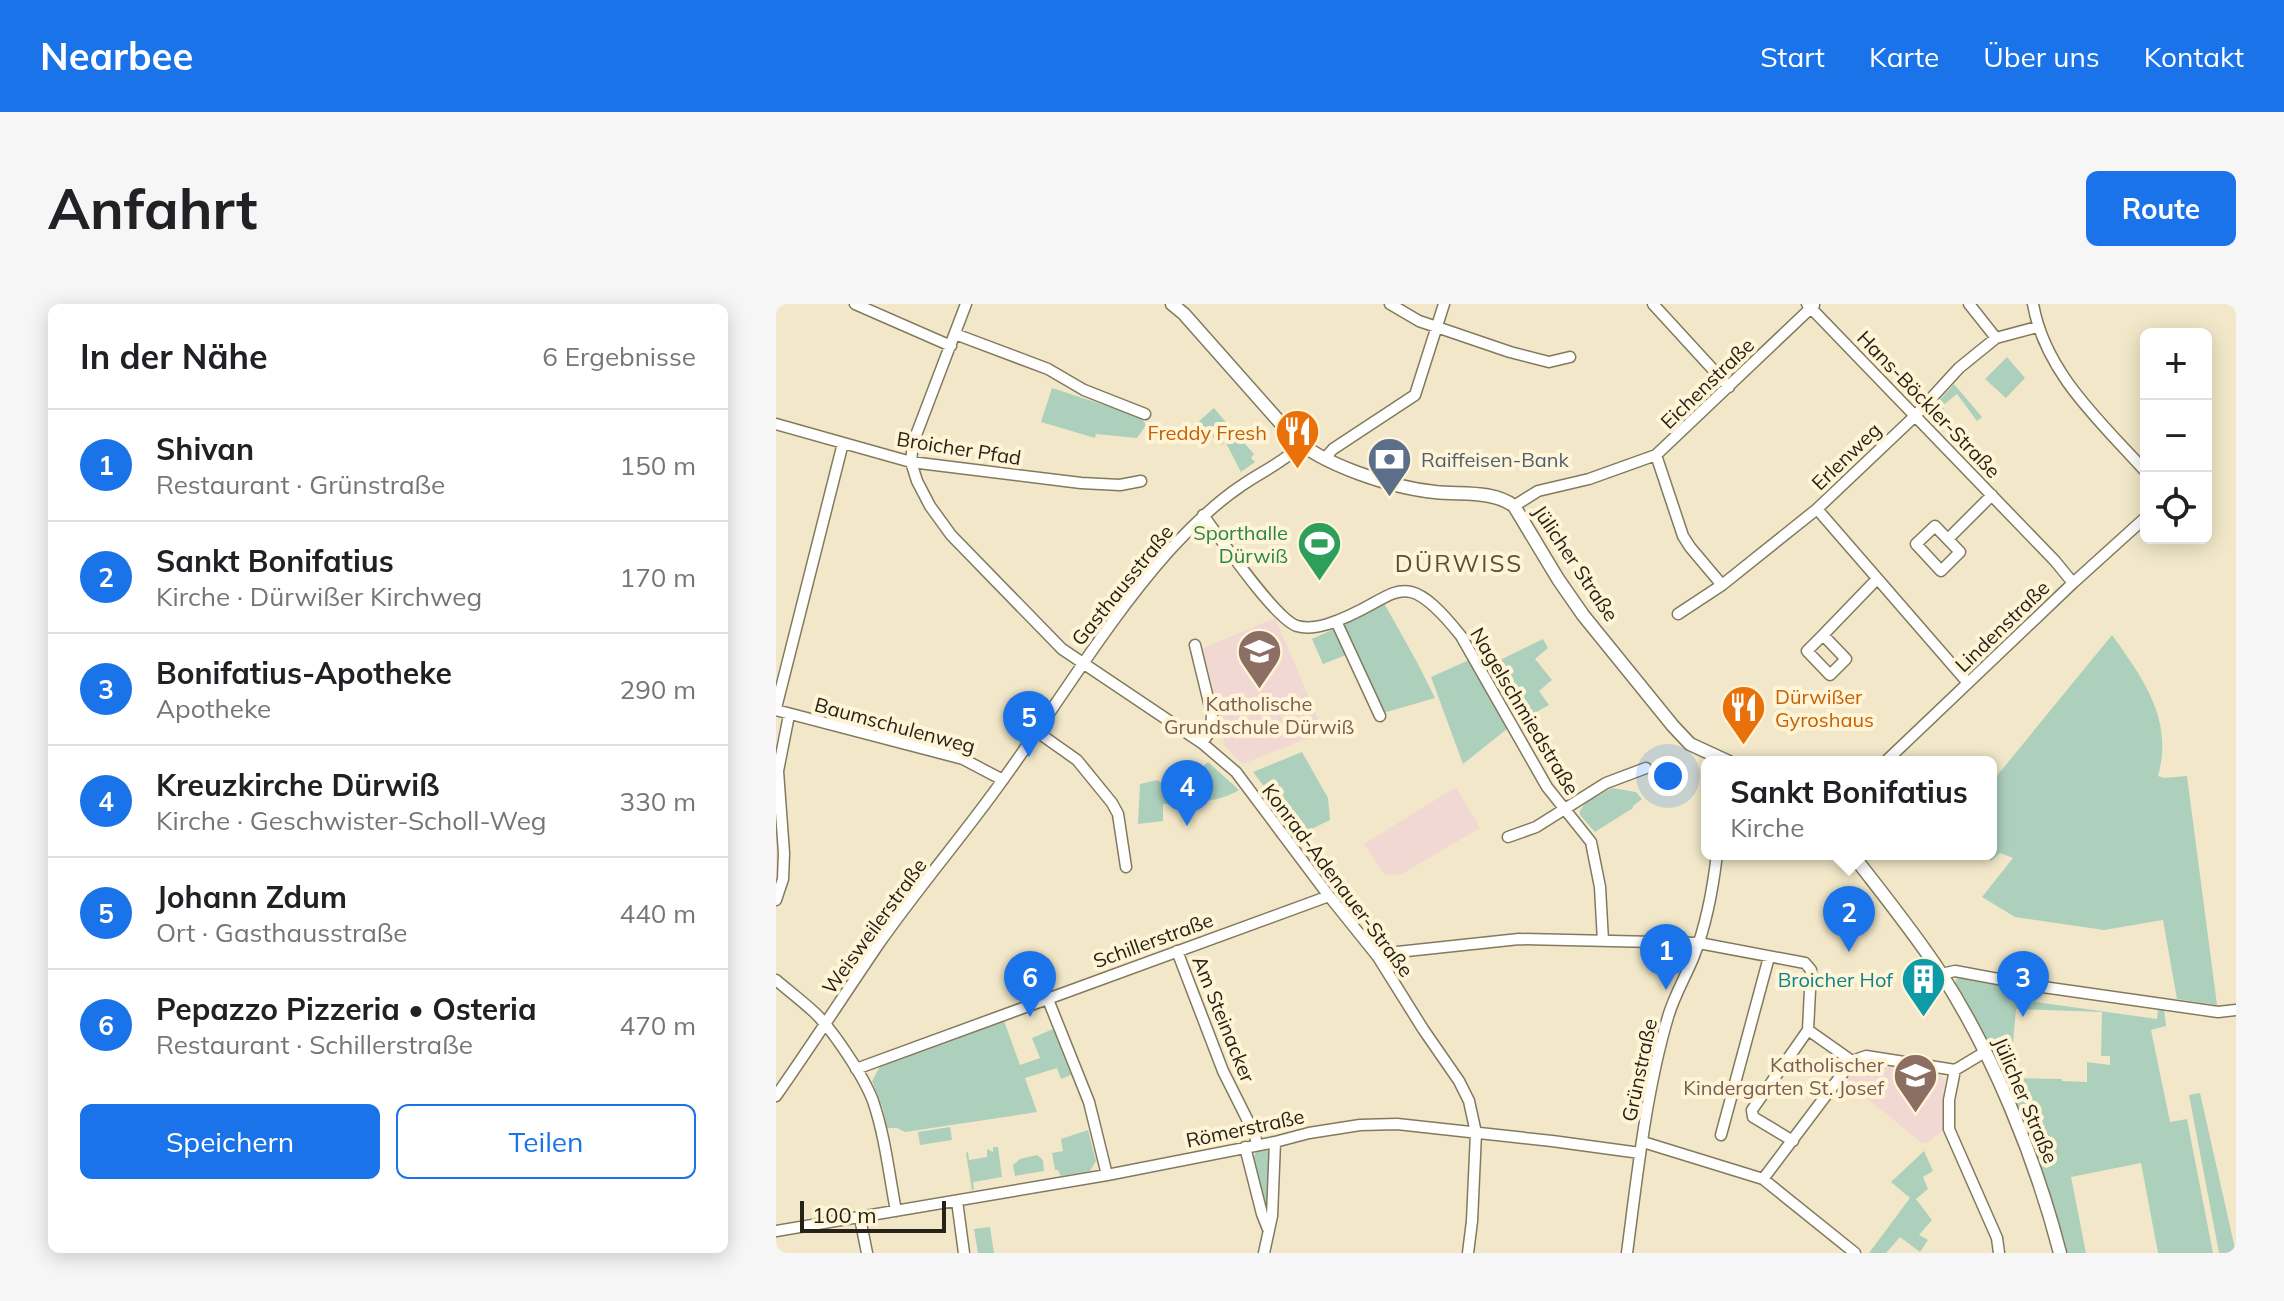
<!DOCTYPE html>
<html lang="de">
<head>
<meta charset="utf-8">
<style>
  :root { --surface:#fff; --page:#f6f6f6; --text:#202124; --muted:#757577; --line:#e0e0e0; --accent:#1a73e8 }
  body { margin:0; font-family:Mulish,sans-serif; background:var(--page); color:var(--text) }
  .controls { position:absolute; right:24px; top:24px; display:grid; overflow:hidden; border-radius:12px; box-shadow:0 4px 20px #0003 }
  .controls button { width:72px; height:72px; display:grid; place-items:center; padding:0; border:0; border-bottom:2px solid var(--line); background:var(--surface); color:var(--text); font:40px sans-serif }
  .scale { position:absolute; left:24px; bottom:20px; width:146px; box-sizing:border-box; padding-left:8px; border:4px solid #262217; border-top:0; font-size:22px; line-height:28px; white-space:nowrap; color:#262217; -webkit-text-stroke:6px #fff5d6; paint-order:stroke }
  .you { position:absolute; left:892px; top:472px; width:28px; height:28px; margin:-20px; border:6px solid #fff; border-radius:50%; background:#1a73e8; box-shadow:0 0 0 12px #1a73e833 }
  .badge { display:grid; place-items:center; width:52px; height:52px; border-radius:50%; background:var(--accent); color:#fff; font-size:26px; font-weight:700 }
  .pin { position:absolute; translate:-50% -66px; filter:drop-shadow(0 2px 4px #0008) }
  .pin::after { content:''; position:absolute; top:42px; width:28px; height:24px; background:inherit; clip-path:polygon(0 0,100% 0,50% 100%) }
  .popup { position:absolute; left:925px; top:452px; width:296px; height:104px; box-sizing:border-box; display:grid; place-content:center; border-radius:12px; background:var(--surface); filter:drop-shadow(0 2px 6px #0005); font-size:26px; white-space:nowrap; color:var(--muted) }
  .popup b { font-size:30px; color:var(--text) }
  .popup::after { content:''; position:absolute; left:50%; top:100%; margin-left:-16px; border:16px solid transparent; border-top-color:var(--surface) }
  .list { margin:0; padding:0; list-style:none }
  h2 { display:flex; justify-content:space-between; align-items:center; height:104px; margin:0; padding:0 32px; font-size:34px }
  h2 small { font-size:26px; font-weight:400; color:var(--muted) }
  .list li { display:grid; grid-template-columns:52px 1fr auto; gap:24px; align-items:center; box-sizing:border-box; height:112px; padding:0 32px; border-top:2px solid var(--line) }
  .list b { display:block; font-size:30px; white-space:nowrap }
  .list p { margin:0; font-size:26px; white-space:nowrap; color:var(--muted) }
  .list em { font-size:26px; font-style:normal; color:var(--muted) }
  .actions { display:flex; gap:16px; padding:24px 32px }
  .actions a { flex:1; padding:18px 0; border:2px solid var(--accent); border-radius:12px; text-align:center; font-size:28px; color:var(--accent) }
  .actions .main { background:var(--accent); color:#fff }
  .icon { flex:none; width:44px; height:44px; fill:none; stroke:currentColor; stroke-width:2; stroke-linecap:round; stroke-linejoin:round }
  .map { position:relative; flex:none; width:1460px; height:949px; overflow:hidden; border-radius:12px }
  header { display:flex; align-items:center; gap:48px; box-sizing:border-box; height:112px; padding:0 40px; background:var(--accent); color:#fff }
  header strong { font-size:38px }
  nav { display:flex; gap:44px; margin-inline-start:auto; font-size:28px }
  .intro { display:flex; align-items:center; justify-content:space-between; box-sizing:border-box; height:192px; padding:0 48px }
  h1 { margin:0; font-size:56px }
  .button { padding:20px 36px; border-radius:12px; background:var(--accent); color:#fff; font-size:28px; font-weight:700 }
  main { display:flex; gap:48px; padding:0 48px }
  aside { flex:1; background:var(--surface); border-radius:12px; box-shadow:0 4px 20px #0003 }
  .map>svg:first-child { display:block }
  .education { fill:#f1d8d2 }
  .green { fill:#add0bd; fill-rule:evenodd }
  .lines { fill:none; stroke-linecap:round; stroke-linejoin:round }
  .minor-casing { stroke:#827a5d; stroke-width:13 }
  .tertiary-casing { stroke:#827a5d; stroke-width:15 }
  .minor { stroke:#fff; stroke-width:10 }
  .tertiary { stroke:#fff; stroke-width:12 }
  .labels { text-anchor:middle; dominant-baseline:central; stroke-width:8; stroke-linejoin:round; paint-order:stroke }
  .street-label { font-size:20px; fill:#262217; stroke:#fff5d6 }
  .food-label { font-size:20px; fill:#c56008; stroke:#fff5d6; text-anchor:end }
  .service-label { font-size:20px; fill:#4e5e75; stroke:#fff5d6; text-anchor:start }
  .leisure-label { font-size:20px; fill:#27864d; stroke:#fff5d6; text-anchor:end }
  .education-label { font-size:20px; fill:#785e54; stroke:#fff5d6 }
  .culture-label { font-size:20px; fill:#0d838f; stroke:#fff5d6; text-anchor:end }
  .quarter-label { font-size:24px; letter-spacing:2px; fill:#595136; stroke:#fff5d6 }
</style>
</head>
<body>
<header>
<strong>Nearbee</strong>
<nav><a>Start</a><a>Karte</a><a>Über uns</a><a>Kontakt</a></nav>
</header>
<div class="intro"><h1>Anfahrt</h1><a class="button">Route</a></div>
<main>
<aside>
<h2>In der Nähe<small>6 Ergebnisse</small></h2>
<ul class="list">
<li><span class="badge">1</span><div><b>Shivan</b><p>Restaurant · Grünstraße</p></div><em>150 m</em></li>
<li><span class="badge">2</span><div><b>Sankt Bonifatius</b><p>Kirche · Dürwißer Kirchweg</p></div><em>170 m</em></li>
<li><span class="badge">3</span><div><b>Bonifatius-Apotheke</b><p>Apotheke</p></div><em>290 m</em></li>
<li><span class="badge">4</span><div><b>Kreuzkirche Dürwiß</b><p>Kirche · Geschwister-Scholl-Weg</p></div><em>330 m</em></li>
<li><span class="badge">5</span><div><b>Johann Zdum</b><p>Ort · Gasthausstraße</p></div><em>440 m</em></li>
<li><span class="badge">6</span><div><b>Pepazzo Pizzeria • Osteria</b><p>Restaurant · Schillerstraße</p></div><em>470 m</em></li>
</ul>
<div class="actions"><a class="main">Speichern</a><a>Teilen</a></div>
</aside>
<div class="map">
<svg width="1460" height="949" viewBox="0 0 1460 949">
  <rect width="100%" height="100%" fill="#f2e8c9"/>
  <!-- education -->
  <path class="education" d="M499 314 548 428 466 460 447 440 449 431 425 345Z
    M680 483 704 524 626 570 609 571 588 540Z
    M1090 758 1165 771 1169 776 1167 794 1168 825 1150 840 1146 839 1071 778V773L1081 760Z"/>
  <!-- green -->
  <path class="green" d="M1231 53 1249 74 1230 94 1209 75Z
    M1178 80 1206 113 1201 117 1181 90 1166 102 1173 112 1159 123 1153 115 1155 107 1160 100Z
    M276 84 365 113 370 121 361 134 320 130 319 134 265 118Z
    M438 104 454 123 444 133 448 138 446 141 421 119Z
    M460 130 478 150 475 154 479 158 465 168 450 139Z
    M608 299 642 360 659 394 607 409 568 324V317Z
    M558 325 570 351 547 360 536 335Z
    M1336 331C1367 374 1398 416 1382 472L1388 474 1411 472 1441 701 1401 695 1387 616 1328 626 1239 613 1206 593 1237 554 1224 549 1215 557 1209 550H1215V479Z
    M767 335 772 344 759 355 776 376 763 387 773 401 757 410 750 403 739 411 712 362Z
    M693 356 731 425 687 460 655 373Z
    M526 448 552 494 554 516 519 533 495 501 497 494 477 468Z
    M432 458 463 486C440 500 415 498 387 500V517L362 520 364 480 381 476 392 482 410 477Z
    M836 484 860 488 866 495 857 502V504L819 528 804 511V507L809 499Z
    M1187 673 1260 685V698L1381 715 1382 704 1388 705 1390 722 1375 726 1394 818 1411 815 1437 949H1382L1365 859 1295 873 1310 949H1291C1274 881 1249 814 1219 751 1207 727 1192 704 1179 680L1180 675ZM1240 705 1326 708 1325 752H1334V761L1311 758V778L1286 777V775L1234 774Z
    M227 714 244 761 264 754 256 734 277 725 295 771 285 775 281 764 249 774 261 808 129 828 121 824H111L107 805 96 777 107 757Z
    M1424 789 1460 949H1443L1413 791Z
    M174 823 176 836 144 841 142 828Z
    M312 826 320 857 314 867 285 872 282 866H279L276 849 287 847 285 835Z
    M217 843H222L226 873 197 878 198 886H196L190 849 192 848 193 856 211 853V845L217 848Z
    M482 845H489L494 849 493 909H489L476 855Z
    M1148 847 1157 867 1147 873 1152 885 1140 895 1156 916 1143 931 1152 936 1144 948 1124 933 1110 949H1093L1134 894 1115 878Z
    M261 851 267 856 268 867 239 872 237 861 244 855Z
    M214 923 218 949H202L198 925Z"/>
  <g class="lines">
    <defs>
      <path id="minor" d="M79 0 175 42
        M190 0 137 139 135 158 141 177 154 202 175 231 286 345 426 439 460 468 553 592 602 653 647 725 683 777 693 797 700 829 696 917 692 949
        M614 0 643 17 734 48 773 58 794 53
        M877 0 953 83
        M1031 0 1279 257 1297 279
        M1193 0 1220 34
        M1257 0C1269 69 1325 118 1370 168
        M179 30 272 65 308 86 369 110
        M0 120 135 158 305 179 344 181 365 177
        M880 151 907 232 914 243 946 281
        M549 154 557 145 639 91 668 0
        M738 202 762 187 813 175 880 151 1038 1
        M1041 205 1192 379
        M427 211C444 234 499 315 521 322 531 325 542 323 552 320 622 298 622 253 685 332L771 483 815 538 824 583 827 637
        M1159 222 1184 248 1165 267 1140 240Z
        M1172 235 1216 191
        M902 310 946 281 1041 205 1139 112 1183 64 1220 34 1261 23
        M560 317 604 412
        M1047 331 1070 355 1054 371 1031 347Z
        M1047 331 1101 275
        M419 341 436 411 435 426 426 439
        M0 404 67 139
        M0 406 187 455 227 476
        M260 427 301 456 336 499 342 510 350 563
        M1109 458 1297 279 1370 213
        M732 533 760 523 830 479 870 464
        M0 596 7 575 8 549 2 467 13 411
        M401 647 447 767 479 831 481 841
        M602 653 612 649 743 635 923 639 1029 659 1035 666 1032 726 976 806 977 813 1017 837
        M1165 670 1179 667 1260 682 1442 708 1460 706
        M0 676C13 687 26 697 38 708 57 726 88 773 97 797 109 832 113 870 120 907
        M271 693 313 798 331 871
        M1032 726 1076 757
        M1209 748 1179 766 1173 796V825L1221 934 1223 949
        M80 765 553 592
        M0 792C35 742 68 691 102 641 141 585 186 533 226 477 282 400 330 318 393 247 415 223 438 200 465 182 485 168 508 158 525 141
        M945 831 993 653
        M867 838 987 875 1079 949
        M469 843 486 910 492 925
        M987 875 1076 757 1090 752 1179 766
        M181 897 188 949
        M84 914 91 949
        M0 927 331 871 499 838 533 829 584 821 621 820 776 837 864 849
        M488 949 496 912 499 838
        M851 949C861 873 870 787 892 713 898 692 910 672 918 652 931 619 937 584 941 550"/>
      <path id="tertiary" d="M396 0 408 10 516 132C545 161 618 184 659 188 686 191 716 186 738 202L782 275 807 311 897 422 914 440 953 458
        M1076 550C1106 589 1137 627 1164 668 1217 749 1260 856 1284 949"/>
    </defs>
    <!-- minor casing -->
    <use href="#minor" class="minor-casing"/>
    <!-- tertiary casing -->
    <use href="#tertiary" class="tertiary-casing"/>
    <!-- minor -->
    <use href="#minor" class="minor"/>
    <!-- tertiary -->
    <use href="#tertiary" class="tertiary"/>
  </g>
  <!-- icons -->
  <defs>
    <symbol id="restaurant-pin" viewBox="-11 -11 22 30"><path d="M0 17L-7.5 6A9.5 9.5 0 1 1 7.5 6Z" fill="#e8710a" stroke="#fff5d6"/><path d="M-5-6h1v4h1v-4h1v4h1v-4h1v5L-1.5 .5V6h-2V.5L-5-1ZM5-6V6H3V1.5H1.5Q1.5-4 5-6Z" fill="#fff"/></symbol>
    <symbol id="bank-pin" viewBox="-11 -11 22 30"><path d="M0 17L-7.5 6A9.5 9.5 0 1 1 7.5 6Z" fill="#5c6f8a" stroke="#fff5d6"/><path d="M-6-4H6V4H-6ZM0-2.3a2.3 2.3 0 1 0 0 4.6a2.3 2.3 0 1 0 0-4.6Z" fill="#fff"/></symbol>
    <symbol id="stadium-pin" viewBox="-11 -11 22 30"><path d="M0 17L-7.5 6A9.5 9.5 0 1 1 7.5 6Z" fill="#2e9e5b" stroke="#fff5d6"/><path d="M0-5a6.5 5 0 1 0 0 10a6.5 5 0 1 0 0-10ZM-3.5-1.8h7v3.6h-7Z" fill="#fff"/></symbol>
    <symbol id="school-pin" viewBox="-11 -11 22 30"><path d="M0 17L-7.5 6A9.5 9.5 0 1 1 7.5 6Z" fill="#8d6e63" stroke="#fff5d6"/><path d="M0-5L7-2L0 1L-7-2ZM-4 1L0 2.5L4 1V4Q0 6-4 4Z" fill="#fff"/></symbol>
    <symbol id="building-pin" viewBox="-11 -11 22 30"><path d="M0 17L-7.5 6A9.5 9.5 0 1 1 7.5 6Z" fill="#0f9aa8" stroke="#fff5d6"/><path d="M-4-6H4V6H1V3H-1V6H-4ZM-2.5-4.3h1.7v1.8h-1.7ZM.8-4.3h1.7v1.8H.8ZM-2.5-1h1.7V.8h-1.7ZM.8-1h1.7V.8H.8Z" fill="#fff"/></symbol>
  </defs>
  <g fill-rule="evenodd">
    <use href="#restaurant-pin" x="496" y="102" width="51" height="69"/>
    <use href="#bank-pin" x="588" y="130" width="51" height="69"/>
    <use href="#stadium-pin" x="518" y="214" width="51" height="69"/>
    <use href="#school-pin" x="458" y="322" width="51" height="69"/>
    <use href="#restaurant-pin" x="942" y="378" width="51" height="69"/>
    <use href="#building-pin" x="1122" y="650" width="51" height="69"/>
    <use href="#school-pin" x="1114" y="746" width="51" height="69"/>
  </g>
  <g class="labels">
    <!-- street labels -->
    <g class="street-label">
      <text transform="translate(931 79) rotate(-44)">Eichenstraße</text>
      <text transform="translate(1153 100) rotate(46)">Hans-Böckler-Straße</text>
      <text transform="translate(183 144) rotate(9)">Broicher Pfad</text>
      <text transform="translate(1070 152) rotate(-44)">Erlenweg</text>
      <text transform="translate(800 259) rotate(56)">Jülicher Straße</text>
      <text transform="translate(346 281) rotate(-51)">Gasthausstraße</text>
      <text transform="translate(1226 322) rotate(-44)">Lindenstraße</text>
      <text transform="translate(749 407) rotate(59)">Nagelschmiedstraße</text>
      <text transform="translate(119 421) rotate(15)">Baumschulenweg</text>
      <text transform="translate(562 576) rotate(53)">Konrad-Adenauer-Straße</text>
      <text transform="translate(98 622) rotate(-54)">Weisweilerstraße</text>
      <text transform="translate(377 636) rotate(-20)">Schillerstraße</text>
      <text transform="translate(448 715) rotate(68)">Am Steinacker</text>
      <text transform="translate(863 766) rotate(-78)">Grünstraße</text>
      <text transform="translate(1250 796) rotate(67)">Jülicher Straße</text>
      <text transform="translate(469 824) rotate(-12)">Römerstraße</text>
    </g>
    <!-- food labels -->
    <g class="food-label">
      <text x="491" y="128">Freddy Fresh</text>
      <text x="999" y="392" text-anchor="start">Dürwißer<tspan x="999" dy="23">Gyroshaus</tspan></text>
    </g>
    <!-- service labels -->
    <g class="service-label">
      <text x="645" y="155">Raiffeisen-Bank</text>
    </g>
    <!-- leisure labels -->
    <g class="leisure-label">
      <text x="512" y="228">Sporthalle<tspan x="512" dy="23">Dürwiß</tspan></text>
    </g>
    <!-- education labels -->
    <g class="education-label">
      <text x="483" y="399">Katholische<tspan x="483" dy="23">Grundschule Dürwiß</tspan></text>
      <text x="1108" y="760" text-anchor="end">Katholischer<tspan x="1108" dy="23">Kindergarten St. Josef</tspan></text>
    </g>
    <!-- culture labels -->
    <g class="culture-label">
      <text x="1117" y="675">Broicher Hof</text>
    </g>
    <!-- quarter labels -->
    <g class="quarter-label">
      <text x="683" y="259">DÜRWISS</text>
    </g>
  </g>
</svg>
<div class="controls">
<button>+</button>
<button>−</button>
<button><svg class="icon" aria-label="locate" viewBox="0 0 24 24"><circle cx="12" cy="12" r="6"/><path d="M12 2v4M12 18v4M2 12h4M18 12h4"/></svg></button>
</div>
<div class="scale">100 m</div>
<div class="you"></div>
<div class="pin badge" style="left:890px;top:686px">1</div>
<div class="pin badge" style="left:1073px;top:648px">2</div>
<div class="popup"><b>Sankt Bonifatius</b>Kirche</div>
<div class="pin badge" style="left:1247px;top:713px">3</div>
<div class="pin badge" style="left:411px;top:522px">4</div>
<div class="pin badge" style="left:253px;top:453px">5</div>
<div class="pin badge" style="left:254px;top:713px">6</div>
</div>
</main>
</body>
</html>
